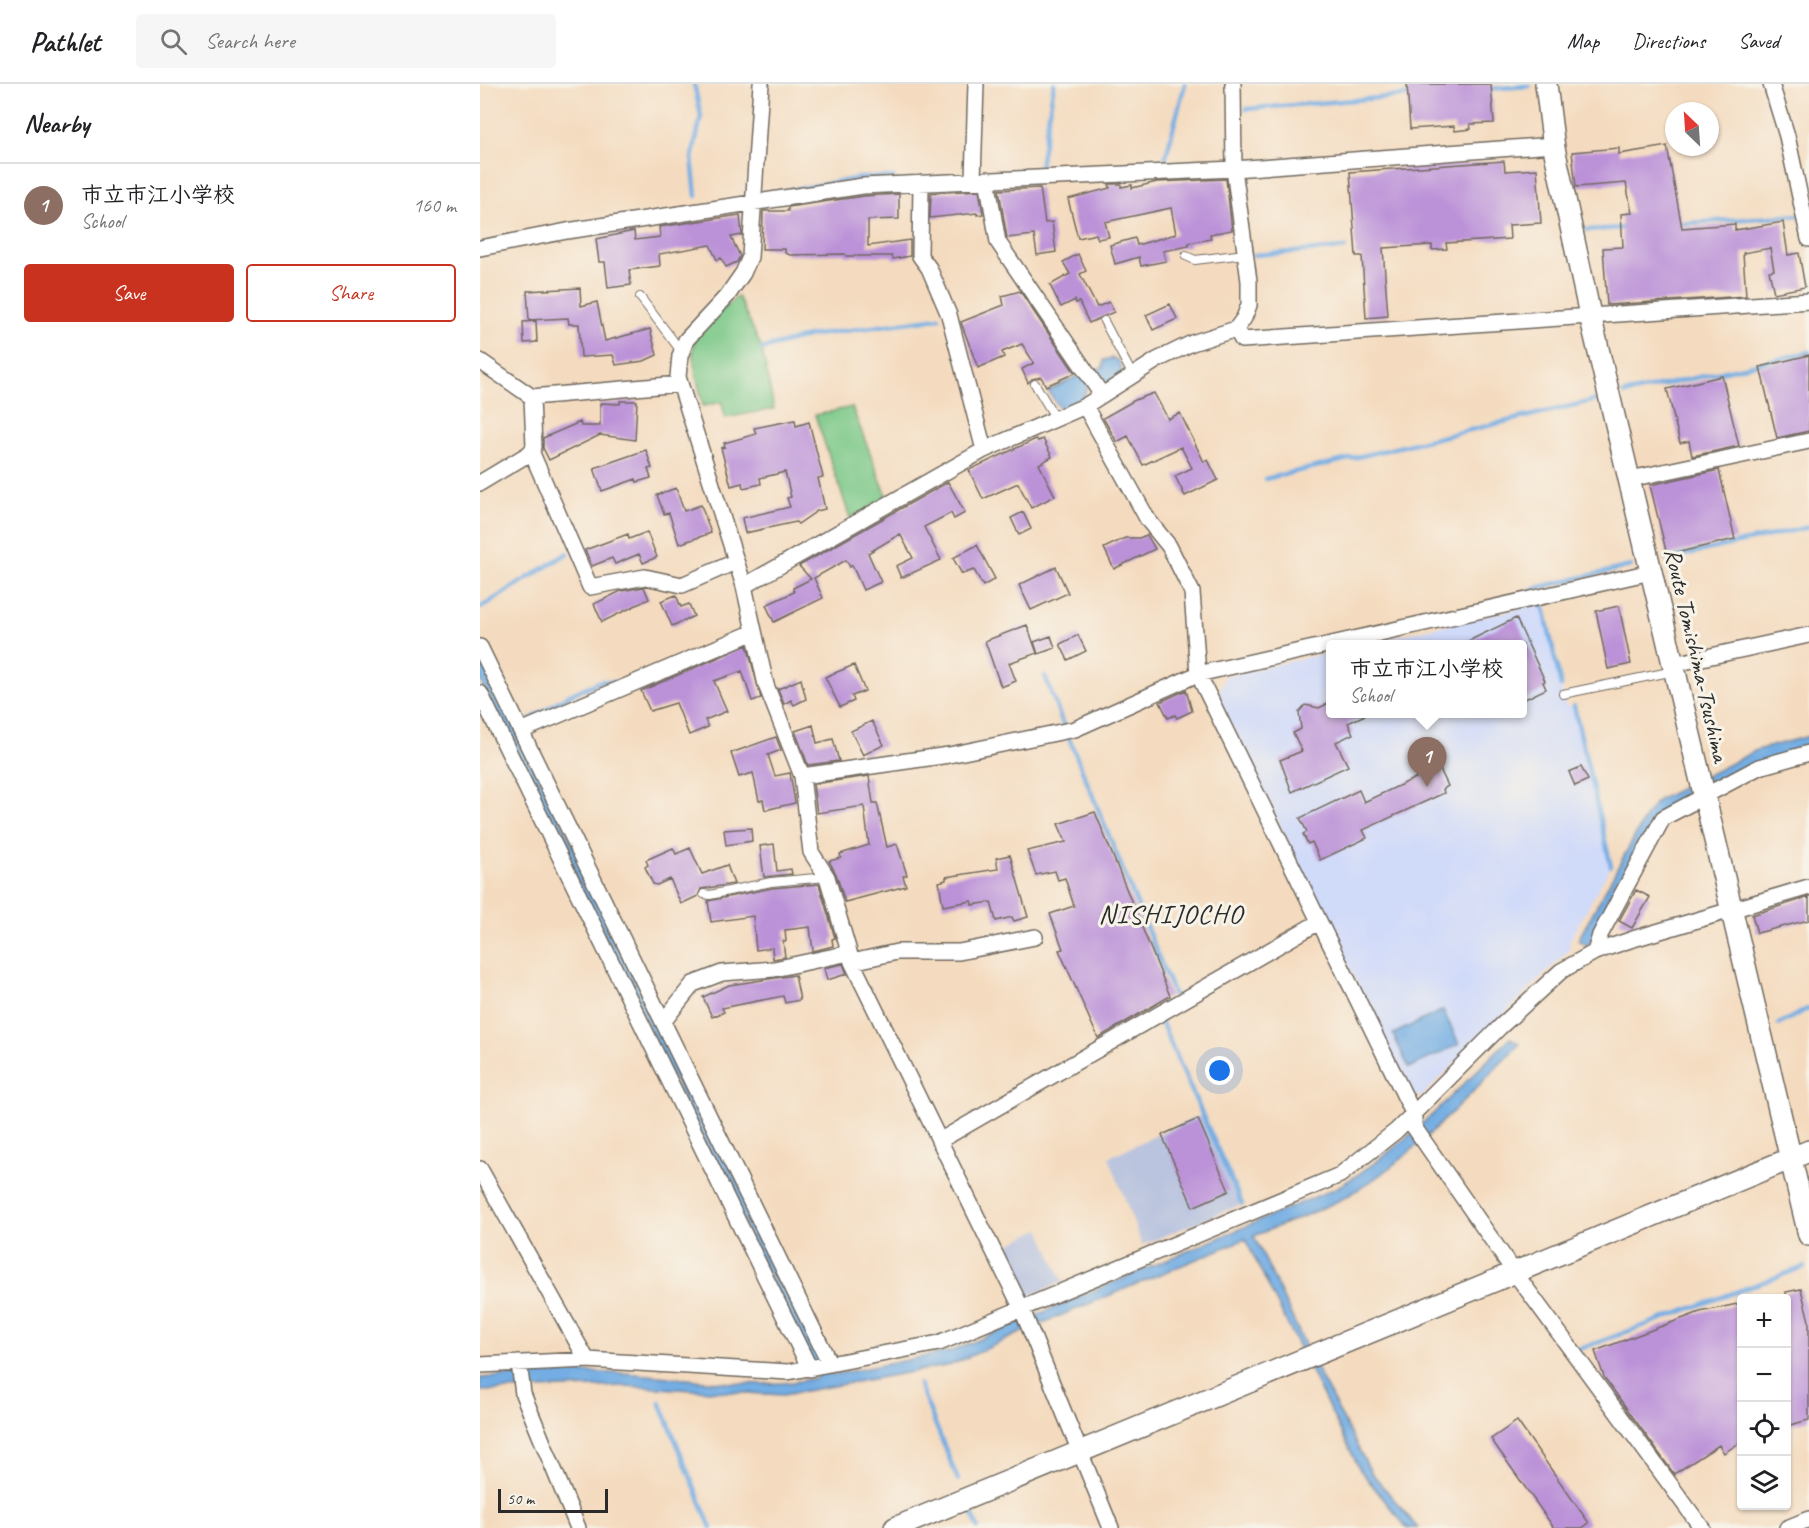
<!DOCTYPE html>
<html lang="en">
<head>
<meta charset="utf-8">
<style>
  :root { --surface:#fff; --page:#f6f6f6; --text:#202124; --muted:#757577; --line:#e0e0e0; --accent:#c8321e }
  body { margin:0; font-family:Caveat,"Klee One",sans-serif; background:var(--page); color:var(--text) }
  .controls { position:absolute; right:18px; bottom:18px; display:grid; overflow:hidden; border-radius:6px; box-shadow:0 2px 4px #0004 }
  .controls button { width:54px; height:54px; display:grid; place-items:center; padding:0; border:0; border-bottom:2px solid var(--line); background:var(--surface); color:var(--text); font:30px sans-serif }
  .compass { position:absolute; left:1185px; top:18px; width:54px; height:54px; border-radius:50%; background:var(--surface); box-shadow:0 2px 4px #0004; rotate:335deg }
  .scale { position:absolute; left:18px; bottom:15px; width:110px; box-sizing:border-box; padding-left:6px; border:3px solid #2b2b2b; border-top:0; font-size:16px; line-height:21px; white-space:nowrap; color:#2b2b2b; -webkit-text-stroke:4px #f7f3e8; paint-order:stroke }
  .you { position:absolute; left:740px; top:987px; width:21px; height:21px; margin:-15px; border:4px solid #fff; border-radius:50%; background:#1a73e8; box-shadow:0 0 0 9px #1a73e833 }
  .badge { display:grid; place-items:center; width:39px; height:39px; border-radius:50%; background:var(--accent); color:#fff; font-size:20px; font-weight:700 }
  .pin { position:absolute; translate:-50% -50px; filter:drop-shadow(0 2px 3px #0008) }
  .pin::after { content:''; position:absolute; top:32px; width:21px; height:18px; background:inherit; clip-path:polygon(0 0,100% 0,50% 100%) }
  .popup { position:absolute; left:846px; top:556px; width:201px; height:78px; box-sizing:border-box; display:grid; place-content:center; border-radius:6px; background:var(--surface); filter:drop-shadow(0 2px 4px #0005); font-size:20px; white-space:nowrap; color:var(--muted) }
  .popup b { font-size:22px; color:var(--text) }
  .popup::after { content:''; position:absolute; left:50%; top:100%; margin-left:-12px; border:12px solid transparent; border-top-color:var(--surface) }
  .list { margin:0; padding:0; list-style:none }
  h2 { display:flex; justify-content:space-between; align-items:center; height:78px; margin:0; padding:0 24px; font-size:26px }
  h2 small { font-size:20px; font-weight:400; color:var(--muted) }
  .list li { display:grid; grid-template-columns:39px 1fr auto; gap:18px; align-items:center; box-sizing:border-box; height:84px; padding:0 24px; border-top:2px solid var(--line) }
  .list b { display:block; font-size:22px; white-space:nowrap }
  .list p { margin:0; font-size:20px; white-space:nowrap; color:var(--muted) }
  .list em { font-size:20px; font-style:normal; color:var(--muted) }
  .actions { display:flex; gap:12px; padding:18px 24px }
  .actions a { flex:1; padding:14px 0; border:2px solid var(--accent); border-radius:6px; text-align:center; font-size:21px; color:var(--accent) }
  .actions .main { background:var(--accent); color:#fff }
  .icon { flex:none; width:33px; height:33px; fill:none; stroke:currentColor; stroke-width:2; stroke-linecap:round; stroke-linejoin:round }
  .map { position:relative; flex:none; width:1329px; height:1444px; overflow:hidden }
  header { display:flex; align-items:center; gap:36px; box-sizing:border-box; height:84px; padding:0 30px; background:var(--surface); border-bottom:2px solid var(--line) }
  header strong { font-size:28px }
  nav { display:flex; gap:33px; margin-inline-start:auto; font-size:21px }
  .search { width:420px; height:54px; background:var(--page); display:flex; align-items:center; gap:15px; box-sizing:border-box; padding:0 21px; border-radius:6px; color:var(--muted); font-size:22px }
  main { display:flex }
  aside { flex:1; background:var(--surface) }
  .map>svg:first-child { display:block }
  .built { fill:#d0daf9 }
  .industrial { fill:#bac4de }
  .green { fill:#7ac887; stroke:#527a59; stroke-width:1.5 }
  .water { fill:#73ade3; stroke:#4f6c87; stroke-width:1.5 }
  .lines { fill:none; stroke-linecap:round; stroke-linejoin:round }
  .stream { stroke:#73ade3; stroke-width:4.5 }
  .building { fill:#bb92d8 }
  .lane-casing { stroke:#71695f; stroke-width:10 }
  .street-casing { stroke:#71695f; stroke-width:18 }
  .secondary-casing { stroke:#71695f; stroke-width:24 }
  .lane { stroke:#fff; stroke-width:8 }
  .street { stroke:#fff; stroke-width:15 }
  .secondary { stroke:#fff; stroke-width:21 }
  .labels { text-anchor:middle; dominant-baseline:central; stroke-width:6; stroke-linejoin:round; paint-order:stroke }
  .street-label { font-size:24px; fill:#2b2b2b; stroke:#f7f3e8 }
  .quarter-label { font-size:27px; letter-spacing:1.5px; fill:#2b2b2b; stroke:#f7f3e8 }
</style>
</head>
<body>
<header>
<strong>Pathlet</strong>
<div class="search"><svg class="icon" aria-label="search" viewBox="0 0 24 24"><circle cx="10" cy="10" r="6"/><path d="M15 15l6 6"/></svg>Search here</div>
<nav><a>Map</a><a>Directions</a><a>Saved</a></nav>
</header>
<main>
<aside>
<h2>Nearby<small></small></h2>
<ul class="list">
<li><span class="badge" style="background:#8d6e63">1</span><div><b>市立市江小学校</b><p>School</p></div><em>160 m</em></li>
</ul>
<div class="actions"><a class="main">Save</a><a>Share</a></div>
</aside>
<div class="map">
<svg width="1329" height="1444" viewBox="0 0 1329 1444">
  <rect width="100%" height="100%" fill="#f7f3e8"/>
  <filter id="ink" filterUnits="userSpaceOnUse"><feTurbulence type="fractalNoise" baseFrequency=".0167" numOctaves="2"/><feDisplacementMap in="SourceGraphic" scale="12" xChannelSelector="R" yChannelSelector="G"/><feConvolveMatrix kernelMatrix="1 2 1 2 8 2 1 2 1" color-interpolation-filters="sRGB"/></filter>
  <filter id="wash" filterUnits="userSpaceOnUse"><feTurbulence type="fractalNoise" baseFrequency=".008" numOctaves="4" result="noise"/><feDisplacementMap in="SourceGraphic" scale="24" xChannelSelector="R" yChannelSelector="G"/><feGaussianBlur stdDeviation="1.35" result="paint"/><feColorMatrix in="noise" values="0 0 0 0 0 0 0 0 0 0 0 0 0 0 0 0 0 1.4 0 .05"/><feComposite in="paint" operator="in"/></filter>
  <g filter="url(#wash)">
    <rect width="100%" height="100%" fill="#f4dbbf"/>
    <!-- built -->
    <path class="built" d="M1063 519 1086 623 1095 622 1131 782 1090 856 1089 866 941 1013 932 1011 737 613 746 592 851 568V630H1043V560H882Z"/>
    <!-- industrial -->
    <path class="industrial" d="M723 1030 762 1120 662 1161 629 1073Z
      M560 1145 583 1198 547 1213 540 1210 519 1165Z"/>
    <!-- green -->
    <path class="green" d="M258 212 282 265 294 325 245 334 242 318 223 322C208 252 203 260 258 212Z
      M372 323 408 415 370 434 335 331Z"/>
    <!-- water -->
    <path class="water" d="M632 274 638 276 642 285 638 293 625 301 619 298 615 288 623 283 624 276Z
      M603 289 609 299 602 316 584 325 578 322 568 307Z
      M0 571 352 1291 472 1267 856 1104C923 1066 975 1008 1030 954L1040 960C987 1012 936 1072 871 1110 841 1127 806 1139 774 1152L835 1282 891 1388 938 1444H927L880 1386 765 1155 558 1241 471 1281 303 1311 145 1302 0 1307V1294C47 1290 95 1287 142 1289 197 1292 287 1309 338 1293L0 596Z
      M1329 652V664L1177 735 1108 862 1098 856 1167 730 1178 716 1277 666Z
      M963 926 979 960 929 984 913 950Z"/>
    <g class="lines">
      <!-- stream -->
      <path class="stream" d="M214 0 221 32 212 74 216 112
        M1005 5 1049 2
        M766 25 934 11
        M683 83 705 0
        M559 88 574 0
        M298 108 380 94 414 93
        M1196 140 1319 131
        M1106 146 1145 144
        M774 171 865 164
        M282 265 328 252 459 234
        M1144 310 1329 268
        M785 395 1116 316
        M1186 475 1329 443
        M1048 509 1056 504 1151 482
        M1063 519 1081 602
        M0 524 88 469
        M565 592 584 643
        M1094 622 1131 782
        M50 636 87 612 121 597 139 599
        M589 654 697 918
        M679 933 762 1120
        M1299 940 1329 924
        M1097 1266 1324 1183
        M439 1300 478 1396
        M180 1318 231 1444
        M491 1426 498 1444"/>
    </g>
    <g id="blocks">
      <!-- building -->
      <path class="building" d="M927 0H1011L1014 39 990 40 991 45 975 47 974 42 930 45Z
        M1187 62 1202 144 1255 140V146L1303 138 1308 171 1319 169 1325 203 1294 209 1289 187 1294 186 1290 164 1263 169 1266 212 1127 221 1123 164 1143 163 1141 130 1152 129 1146 99 1096 103 1092 68 1139 64V70Z
        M1024 77 1025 87 1057 85 1061 139 1029 141 1030 155 966 159 967 165 952 166V161L903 164 908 232 886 234 882 172H876L870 88Z
        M746 95 752 146 730 150 731 155 709 159V162L683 167 686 177 661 182 659 173 635 180 630 161 655 154 657 161 696 150 691 124 625 138 629 153 618 155 616 150 598 154 588 115 630 104 629 100H641V103L652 101V104L677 98Z
        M560 104 565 139 572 138 576 168 557 171 554 151 527 154 519 106Z
        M499 106 503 130 497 131V129L450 134 451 109Z
        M419 110V135L388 136V162L430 156V172L413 175 412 172H366L365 170 310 171 305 169V165H282L283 127H308V123L384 112Z
        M260 131 262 151 251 153 260 172 257 178 246 183 241 174 237 176 230 161 179 170 180 182 149 186 151 201 128 204 125 178H119L116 155 154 147 155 156 180 153 179 143Z
        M598 170 606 187 600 190 617 223 629 218 634 228 609 239 599 218 596 219 595 216 581 223 570 201 590 190 583 178Z
        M100 204 101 222 117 218 125 257 170 245 177 271 164 277 136 281 133 271 101 273 99 240H89L88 234 49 236 47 207Z
        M540 207 595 289 566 302 561 293 552 295 548 299 542 285 554 279 542 260 522 268 524 273 498 284 483 244 481 238 524 221 522 212Z
        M690 220 697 235 673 246 666 231Z
        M56 237 57 258 44 259 43 238Z
        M1329 271V347L1297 354 1280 283Z
        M1242 292 1259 362 1212 372 1209 357 1200 359 1187 305Z
        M674 309 688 335 700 329 724 378 728 376 738 396 705 412 695 392 712 384 701 363 663 381 648 352 637 358 623 334 655 316Z
        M140 317H157L155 356 120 351 69 376 63 364V354L100 338 101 342H120V319L140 320Z
        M315 336 316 342 329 338 343 393 338 394 345 425 337 427 318 440 316 438 265 449 262 434 310 423 307 414 311 413 305 388 280 394 281 400 263 404 262 399 251 402 241 364 245 363 244 359 276 350 274 344Z
        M556 355 558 357 563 355 572 373 559 380 575 412 551 424 538 399 503 415 489 386Z
        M166 366 172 384 168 385 171 394 157 398 156 395 122 407 114 384Z
        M1239 386 1255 455 1187 471 1170 401Z
        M468 398 485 429 474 435 471 429 444 443 461 476 421 494 416 482 433 474 420 450 388 469 401 498 383 506 372 481 370 483 366 476 334 494 343 514 294 538 286 521 314 508 313 504 331 495 319 482Z
        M196 404 204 427 221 421 231 449 199 460 189 429 184 430 177 411Z
        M543 428 551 445 539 451 531 434Z
        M167 448 177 473 163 479 159 470 135 480 132 474 112 482 105 466 148 450 149 455Z
        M667 451 675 465 634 485 624 464 645 454H659Z
        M497 461 515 495 503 502 494 486 482 490 473 474Z
        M576 483 588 509 551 526 539 501Z
        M164 503 169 515 122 538 114 520 141 507Z
        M196 511 201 523 209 520 214 532 192 542 181 517Z
        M1139 522 1151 580 1128 585 1116 527Z
        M1036 534 1065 597 1063 598 1066 605 1043 616V561H980Z
        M547 541 557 569 529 579 536 597 521 603 505 557Z
        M598 551 606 567 588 576 580 560Z
        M571 552 575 564 558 570 554 558Z
        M267 561 281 614 272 617 262 587 234 597 247 627 225 636 228 643 209 651 196 619 170 627 161 607Z
        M374 581 385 607 372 612 374 617 360 623 345 593Z
        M321 595 326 615 314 621 311 616 304 620 298 605Z
        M706 606 712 627 697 634 695 631 688 634 680 618Z
        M851 618V630H887L868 639 873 650 856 658 868 682 812 708 800 676 822 667 813 649 821 645 819 628 825 621 839 624Z
        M392 637 404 661 383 671 371 647Z
        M333 641 337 659 353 655 359 677 328 681 315 647Z
        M296 653 301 666 288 671 295 692 310 689 315 719 285 726 283 716 279 717 273 689 259 693 251 669Z
        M959 683 968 702 963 705 964 709 883 746 887 754 840 776 832 758 828 760 823 750 827 748 820 734 879 706 884 718Z
        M1101 683 1108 696 1095 702 1089 688Z
        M389 692 393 719H397L407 763 417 760 427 791 423 792 426 802 365 818 356 790 349 777 361 774 360 770 389 761 384 722 337 729 333 700Z
        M615 728 690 912 618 954 579 866 583 865 570 830 594 822 585 794 578 796 575 787 556 791 547 767 586 758 578 740Z
        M271 744 272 757 246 761 244 746Z
        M294 760 297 787 311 785 312 790 284 793 280 762Z
        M193 764 196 770 210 764 222 790 247 781 254 800 221 805 218 812 201 820 190 795 177 801 173 800 165 783 168 781 166 776Z
        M530 771 548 833 534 837 532 833 516 837 511 818 492 821V817L463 822 459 798 466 796V793L518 785 516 774Z
        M339 800 355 854 352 855 353 862 333 867 330 843 305 846 306 857H303L305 873 293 875 292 864 276 866 273 832 231 838 228 817 292 804Z
        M1156 806 1170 813 1152 844 1139 837Z
        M1329 813V836L1277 849 1272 831Z
        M363 880 367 890 347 896 344 884Z
        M315 891 320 916 305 919 303 912 242 924 244 928 232 933 223 913 249 901Z
        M718 1035 749 1107 713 1123 682 1051Z
        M1321 1205 1329 1237V1336L1306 1342V1208Z
        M1262 1219V1357L1244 1369 1239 1361 1194 1390 1124 1293 1115 1267 1220 1228Z
        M1037 1337 1109 1439 1102 1444H1074L1011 1355Z"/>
    </g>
  </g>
  <g filter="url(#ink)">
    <use href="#blocks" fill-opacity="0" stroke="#71695f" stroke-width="1.5"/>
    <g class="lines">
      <defs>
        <path id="lane" d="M706 172 715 176 765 170
          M160 213 201 267
          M624 237 653 292
          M555 300 576 335
          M1083 610 1194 587
          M224 810 230 811 291 798 347 793"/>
        <path id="street" d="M281 0 270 173 263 189 247 212 206 256 200 272 198 293 264 502 286 601 322 692 331 768 347 793 372 878 541 1223 631 1444
          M1291 0 1307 52 1329 155
          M507 95 518 158 622 311
          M493 96 496 0
          M441 99 440 172 449 184 469 231 504 366
          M0 164 87 147 383 102 754 85 1074 61
          M756 245 762 256 1329 217
          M0 277 52 313 200 300
          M605 322 668 436 689 462 712 508 718 590 934 1031V1043L1035 1189 1222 1444
          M51 367 110 503 165 493 202 501 255 478
          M1150 395 1329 357
          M0 399 50 369 54 363 52 313
          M264 502 504 366 605 322 677 276 712 259 756 245 764 234 769 221V197L754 85 753 0
          M0 563 350 1280
          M1194 580 1329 551
          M0 609 330 1285
          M41 647 274 548
          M322 692 469 671 595 645 718 590 1171 488
          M1115 868 1120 851 1183 734 1279 683 1329 669
          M372 878 417 868H479L555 853
          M183 938 213 900 242 889 294 885 369 869
          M459 1057 839 838
          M0 1085 107 1276
          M39 1279 43 1310 98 1444
          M0 1281 107 1276 308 1288 459 1259 860 1091 916 1047 1020 943 1081 887 1115 868 1153 855 1329 803
          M1307 1444 1329 1435"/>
        <path id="secondary" d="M1066 0 1074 64 1110 231 1329 1151
          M415 1444 1329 1067"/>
      </defs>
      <!-- lane casing -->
      <use href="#lane" class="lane-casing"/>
      <!-- street casing -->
      <use href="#street" class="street-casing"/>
      <!-- secondary casing -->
      <use href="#secondary" class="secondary-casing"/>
      <!-- lane -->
      <use href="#lane" class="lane"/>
      <!-- street -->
      <use href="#street" class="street"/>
      <!-- secondary -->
      <use href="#secondary" class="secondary"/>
    </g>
  </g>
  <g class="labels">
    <!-- street labels -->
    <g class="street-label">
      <text transform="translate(1217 571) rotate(77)">Route Tomishima-Tsushima</text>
    </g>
    <!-- quarter labels -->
    <g class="quarter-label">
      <text x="691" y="830">NISHIJOCHO</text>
    </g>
  </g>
</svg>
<div class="controls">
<button>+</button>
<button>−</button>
<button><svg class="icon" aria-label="locate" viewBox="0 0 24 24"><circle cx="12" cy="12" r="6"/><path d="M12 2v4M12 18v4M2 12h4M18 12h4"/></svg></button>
<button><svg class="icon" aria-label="layers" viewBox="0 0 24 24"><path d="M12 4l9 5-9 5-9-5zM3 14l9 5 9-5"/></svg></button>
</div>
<svg class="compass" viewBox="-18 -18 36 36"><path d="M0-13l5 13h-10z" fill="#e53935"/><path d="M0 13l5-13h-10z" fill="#757577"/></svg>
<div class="scale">50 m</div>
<div class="you"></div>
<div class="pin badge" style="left:947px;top:703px;background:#8d6e63">1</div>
<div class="popup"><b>市立市江小学校</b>School</div>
</div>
</main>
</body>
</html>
